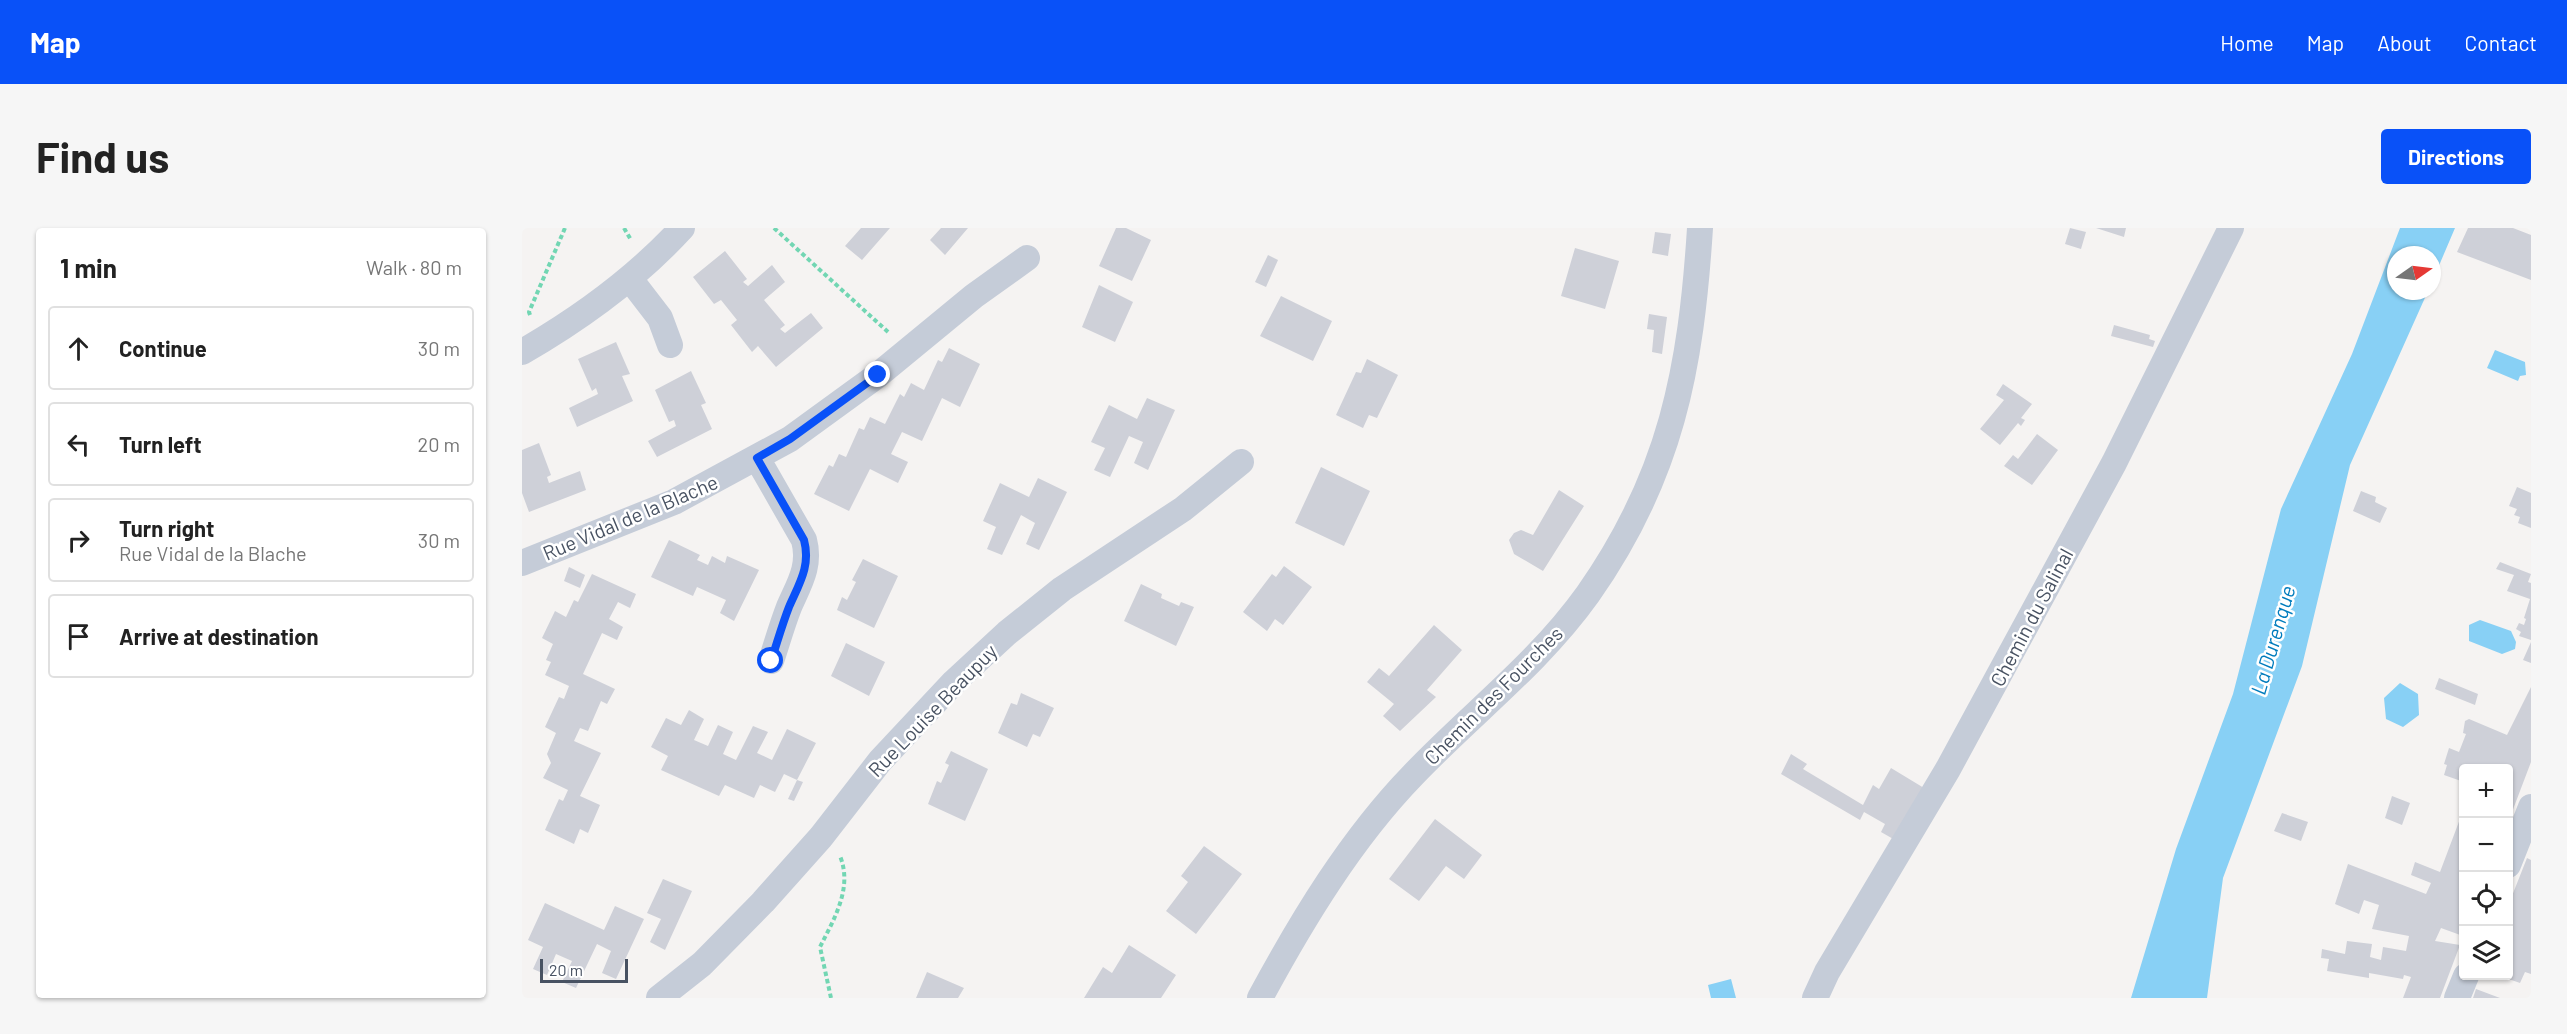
<!DOCTYPE html>
<html lang="en">
<head>
<meta charset="utf-8">
<style>
  :root { --surface:#fff; --page:#f6f6f6; --text:#222; --muted:#767676; --line:#e0e0e0; --accent:#0951f8 }
  body { margin:0; font-family:Barlow,sans-serif; background:var(--page); color:var(--text) }
  .controls { position:absolute; right:18px; bottom:18px; display:grid; overflow:hidden; border-radius:6px; box-shadow:0 2px 4px #0004 }
  .controls button { width:54px; height:54px; display:grid; place-items:center; padding:0; border:0; border-bottom:2px solid var(--line); background:var(--surface); color:var(--text); font:30px sans-serif }
  .compass { position:absolute; left:1865px; top:18px; width:54px; height:54px; border-radius:50%; background:var(--surface); box-shadow:0 2px 4px #0004; rotate:76deg }
  .scale { position:absolute; left:18px; bottom:15px; width:88px; box-sizing:border-box; padding-left:6px; border:3px solid #485262; border-top:0; font-size:16px; line-height:21px; white-space:nowrap; color:#485262; -webkit-text-stroke:4px #fff; paint-order:stroke }
  .stop { position:absolute; width:18px; height:18px; margin:-14px; border:4px solid #0951f8; border-radius:50%; background:#fff }
  .stop.end { background:#0951f8; border-color:#fff; box-shadow:0 2px 6px #0008 }
  .list { margin:0; padding:0; list-style:none }
  h2 { display:flex; justify-content:space-between; align-items:center; height:78px; margin:0; padding:0 24px; font-size:26px }
  h2 small { font-size:20px; font-weight:400; color:var(--muted) }
  .list li { display:grid; grid-template-columns:39px 1fr auto; gap:18px; align-items:center; box-sizing:border-box; height:84px; margin:0 12px 12px; padding:0 12px; border:2px solid var(--line); border-radius:6px }
  .list b { display:block; font-size:22px; white-space:nowrap }
  .list p { margin:0; font-size:20px; white-space:nowrap; color:var(--muted) }
  .list em { font-size:20px; font-style:normal; color:var(--muted) }
  .icon { flex:none; width:33px; height:33px; fill:none; stroke:currentColor; stroke-width:2; stroke-linecap:round; stroke-linejoin:round }
  .map { position:relative; flex:none; width:2009px; height:770px; overflow:hidden; border-radius:6px }
  header { display:flex; align-items:center; gap:36px; box-sizing:border-box; height:84px; padding:0 30px; background:var(--accent); color:#fff }
  header strong { font-size:28px }
  nav { display:flex; gap:33px; margin-inline-start:auto; font-size:21px }
  .intro { display:flex; align-items:center; justify-content:space-between; box-sizing:border-box; height:144px; padding:0 36px }
  h1 { margin:0; font-size:42px }
  .button { padding:15px 27px; border-radius:6px; background:var(--accent); color:#fff; font-size:21px; font-weight:700 }
  main { display:flex; gap:36px; padding:0 36px }
  aside { flex:1; background:var(--surface); border-radius:6px; box-shadow:0 2px 4px #0004 }
  .map>svg:first-child { display:block }
  .water { fill:#88d0f5 }
  .building { fill:#ced0d8 }
  .lines { fill:none; stroke-linecap:round; stroke-linejoin:round }
  .path { stroke:#72d6b3; stroke-width:4; stroke-dasharray:4.5 3; stroke-linecap:butt }
  .street { stroke:#c5ccd8; stroke-width:26 }
  .route { stroke:#0951f8; stroke-width:8 }
  .labels { text-anchor:middle; dominant-baseline:central; stroke-width:5; stroke-linejoin:round; paint-order:stroke }
  .street-label { font-size:20px; fill:#485262; stroke:#fff }
  .water-label { font-size:21px; font-style:italic; fill:#007cbd; stroke:#fff }
</style>
</head>
<body>
<header>
<strong>Map</strong>
<nav><a>Home</a><a>Map</a><a>About</a><a>Contact</a></nav>
</header>
<div class="intro"><h1>Find us</h1><a class="button">Directions</a></div>
<main>
<aside>
<h2>1 min<small>Walk · 80 m</small></h2>
<ul class="list">
<li><svg class="icon" aria-label="ahead" viewBox="0 0 24 24"><path d="M12 20V5M6 11l6-6 6 6"/></svg><div><b>Continue</b></div><em>30 m</em></li>
<li><svg class="icon" aria-label="left" viewBox="0 0 24 24"><path d="M17 20v-9H6M10 6l-5 5 5 5"/></svg><div><b>Turn left</b></div><em>20 m</em></li>
<li><svg class="icon" aria-label="right" viewBox="0 0 24 24"><path d="M7 20v-9h11M14 6l5 5-5 5"/></svg><div><b>Turn right</b><p>Rue Vidal de la Blache</p></div><em>30 m</em></li>
<li><svg class="icon" aria-label="arrive" viewBox="0 0 24 24"><path d="M6 21V4h12l-3 4 3 4H6"/></svg><div><b>Arrive at destination</b></div></li>
</ul>
</aside>
<div class="map">
<svg width="2009" height="770" viewBox="0 0 2009 770">
  <rect width="100%" height="100%" fill="#f5f3f2"/>
  <!-- water -->
  <path class="water" d="M1878 0H1933L1910 54V27H1874V63H1906L1828 237 1780 438 1701 650 1685 770H1609L1654 621 1711 466 1759 281 1830 126Z
    M1973 122 2003 134 2004 147 1998 148 1996 153 1965 140Z
    M1958 392 1989 403 1994 414 1993 421 1980 426 1947 413V397Z
    M1878 455 1896 466 1897 487 1881 499 1864 491 1862 470Z
    M1209 751 1214 770H1189L1186 757Z"/>
  <!-- building -->
  <path class="building" d="M339 0H368L340 32 323 18Z
    M419 0H446L423 27 408 12Z
    M594 0H604L629 12 610 53 577 38Z
    M1548 0 1564 4 1559 21 1543 16Z
    M1574 0H1604L1602 9Z
    M1946 0H1991L2009 7V52L1935 24Z
    M1133 4 1149 6 1146 28 1130 25Z
    M1053 20 1097 33 1083 81 1039 68Z
    M203 23 225 51 221 54 226 58 250 37 263 54 242 72 263 97 258 101 263 105 289 85 301 100 254 139 236 118 230 124 209 97 215 92 199 72 192 76 171 49Z
    M746 27 756 32 744 59 733 54Z
    M577 57 611 74 593 114 560 99Z
    M759 68 810 93 791 133 738 108Z
    M1127 86 1145 89 1140 126 1130 124 1132 102 1125 101Z
    M1592 97 1628 107 1627 111 1633 113 1631 119 1589 108Z
    M94 114 108 146 100 148 111 173 55 199 47 180 76 166 74 160 70 163 56 131Z
    M427 120 458 136 438 179 420 170 400 213 380 204 369 226 386 234 376 255 348 241 327 283 292 266 307 237 311 239 317 226 324 229 337 200 342 202 348 189 363 196 378 166 382 169 389 155 402 162 416 132 420 134Z
    M845 131 876 147 855 190 847 187 841 200 814 187 834 144 839 145Z
    M169 143 184 175 179 177 190 201 135 229 126 213 154 198 152 192 147 194 133 162Z
    M1481 156 1510 176 1499 190 1503 192 1499 198 1496 195 1478 217 1458 201 1482 172 1474 167Z
    M625 170 653 182 626 242 612 235 621 214 607 208 588 249 572 242 583 220 569 214 587 177 615 191Z
    M1515 206 1536 222 1510 257 1482 238 1491 227 1496 231Z
    M17 215 29 247 25 249 27 255 58 243 64 262 7 284 0 265V222Z
    M799 239 848 263 822 318 773 295Z
    M516 250 545 264 517 322 504 316 513 295 499 287 480 327 465 321 474 299 461 293 478 255 507 269Z
    M1995 259 2009 265V300L1996 295 1998 289 1992 287 1995 281 1987 278Z
    M1037 262 1062 278 1021 343 992 326 987 312 992 305 999 302 1011 307Z
    M1839 263 1854 269 1853 274 1865 280 1858 295 1831 283Z
    M147 312 178 327 175 332 186 337 190 328 203 335 205 328 237 342 212 393 198 385 204 372 175 359 171 368 129 349Z
    M341 331 376 348 352 400 315 382 320 369 325 372 334 354 330 352Z
    M1978 334 2009 346 2006 354 2009 355V412L1997 408 1999 404 1994 401 1997 395 2002 397 2004 391 2002 390 2008 371 1985 363 1992 347 1974 341Z
    M762 338 790 359 761 397 753 391 745 403 721 384 750 346 754 349Z
    M47 339 63 347 58 360 42 353Z
    M70 346 114 366 108 380 96 374 87 391 101 399 95 412 80 405 61 446 93 461 85 476 79 473 66 503 58 500 52 513 79 525 58 568 78 577 66 605 58 601 52 616 23 602 37 571 41 573 46 562 21 550 29 535 25 526 34 505 23 499 37 469 42 471 47 458 23 447 29 434 24 432 31 416 20 410 33 383 44 389 52 372 56 374Z
    M619 356 640 366 639 370 657 378 659 374 672 379 654 418 602 393Z
    M912 397 940 422 905 462 914 469 878 503 861 488 872 476 845 454 857 440 867 448Z
    M2009 414V435L2001 432Z
    M324 415 363 434 347 468 309 448Z
    M1917 450 1956 466 1953 477 1913 461Z
    M2009 459V534L1987 592 1986 540H1941L1939 553 1922 547 1925 537 1922 536 1927 520 1937 524 1944 506 1941 505 1943 493 1947 491 1985 507Z
    M499 465 532 480 518 509 511 506 505 519 476 505 489 475 495 477Z
    M167 482 182 491 172 512 186 518 196 497 211 504 201 526 214 532 231 498 246 504 235 525 250 532 265 501 294 515 275 552 281 554 272 573 266 571 275 552 262 546 253 564 238 557 232 570 203 557 197 568 139 542 146 528 129 519 144 490 159 497Z
    M429 523 466 541 443 593 406 576 415 553 419 555 427 537 423 535Z
    M1269 526 1285 536 1281 541 1341 577 1351 557 1357 561 1369 540 1402 560 1373 612 1359 604 1363 596 1342 584 1338 592 1259 546Z
    M1870 568 1888 575 1880 597 1863 590Z
    M1941 583V708L1919 700 1913 713 1938 717 1918 770H1881L1889 749 1882 747 1881 751 1847 745V750L1805 743 1807 731 1799 730 1800 721 1823 726 1825 713 1850 716 1848 729 1859 732 1861 719 1884 723 1887 708 1850 701 1857 677 1842 672 1837 686 1813 676 1826 636 1904 666 1909 655 1889 647 1893 634 1918 644Z
    M1760 585 1786 594 1779 613 1752 603Z
    M913 591 960 627 942 651 924 638 897 673 867 651Z
    M682 618 720 646 674 706 644 683 666 654 659 648Z
    M2005 630 2009 632V746L2003 744 1998 755 1978 748H1986V678Z
    M141 651 170 663 143 722 128 714 139 691 125 685Z
    M23 675 82 702 93 678 122 691 94 751 80 745 89 723 75 716 54 760 40 754 50 733 34 726 25 747 11 741 21 719 6 712Z
    M607 717 654 747 639 770H562L581 739 590 745Z
    M405 744 442 760 436 770H394Z
    M1954 761 1978 770H1951Z"/>
  <g class="lines">
    <!-- path -->
    <path class="path" d="M102 0 109 12
      M252 0 366 104
      M8 87 7 84 43 0
      M309 770 298 719C312 691 331 660 318 628"/>
    <!-- street -->
    <path class="street" d="M108 51 138 90 148 117
      M0 124C59 90 114 50 160 0
      M235 230 282 312C289 338 277 356 267 379 260 397 255 415 249 433
      M0 335 152 274 268 211 356 147 452 68 505 30
      M1986 637 2009 579
      M137 770 180 736 241 674 299 609 358 533 432 454 485 405 540 361 661 281 719 234
      M738 770C780 692 829 611 891 547 949 486 1016 436 1066 366 1149 248 1169 141 1178 0
      M1293 770 1305 744 1426 541 1592 235 1709 0
      M1935 770 1944 748"/>
  </g>
  <g class="lines">
    <!-- route -->
    <path class="route" d="M249 433C255 415 260 397 267 379 277 356 289 338 282 312L235 230 268 211 356 147"/>
  </g>
  <g class="labels">
    <!-- street labels -->
    <g class="street-label">
      <text transform="translate(108 289) rotate(-23)">Rue Vidal de la Blache</text>
      <text transform="translate(1509 389) rotate(-62)">Chemin du Salinal</text>
      <text transform="translate(971 467) rotate(-45)">Chemin des Fourches</text>
      <text transform="translate(410 482) rotate(-46)">Rue Louise Beaupuy</text>
    </g>
    <!-- water labels -->
    <g class="water-label">
      <text transform="translate(1750 412) rotate(-74)">La Durenque</text>
    </g>
  </g>
</svg>
<div class="controls">
<button>+</button>
<button>−</button>
<button><svg class="icon" aria-label="locate" viewBox="0 0 24 24"><circle cx="12" cy="12" r="6"/><path d="M12 2v4M12 18v4M2 12h4M18 12h4"/></svg></button>
<button><svg class="icon" aria-label="layers" viewBox="0 0 24 24"><path d="M12 4l9 5-9 5-9-5zM3 14l9 5 9-5"/></svg></button>
</div>
<svg class="compass" viewBox="-18 -18 36 36"><path d="M0-13l5 13h-10z" fill="#e53935"/><path d="M0 13l5-13h-10z" fill="#767676"/></svg>
<div class="scale">20 m</div>
<div class="stop" style="left:249px;top:433px"></div>
<div class="stop end" style="left:356px;top:147px"></div>
</div>
</main>
</body>
</html>
